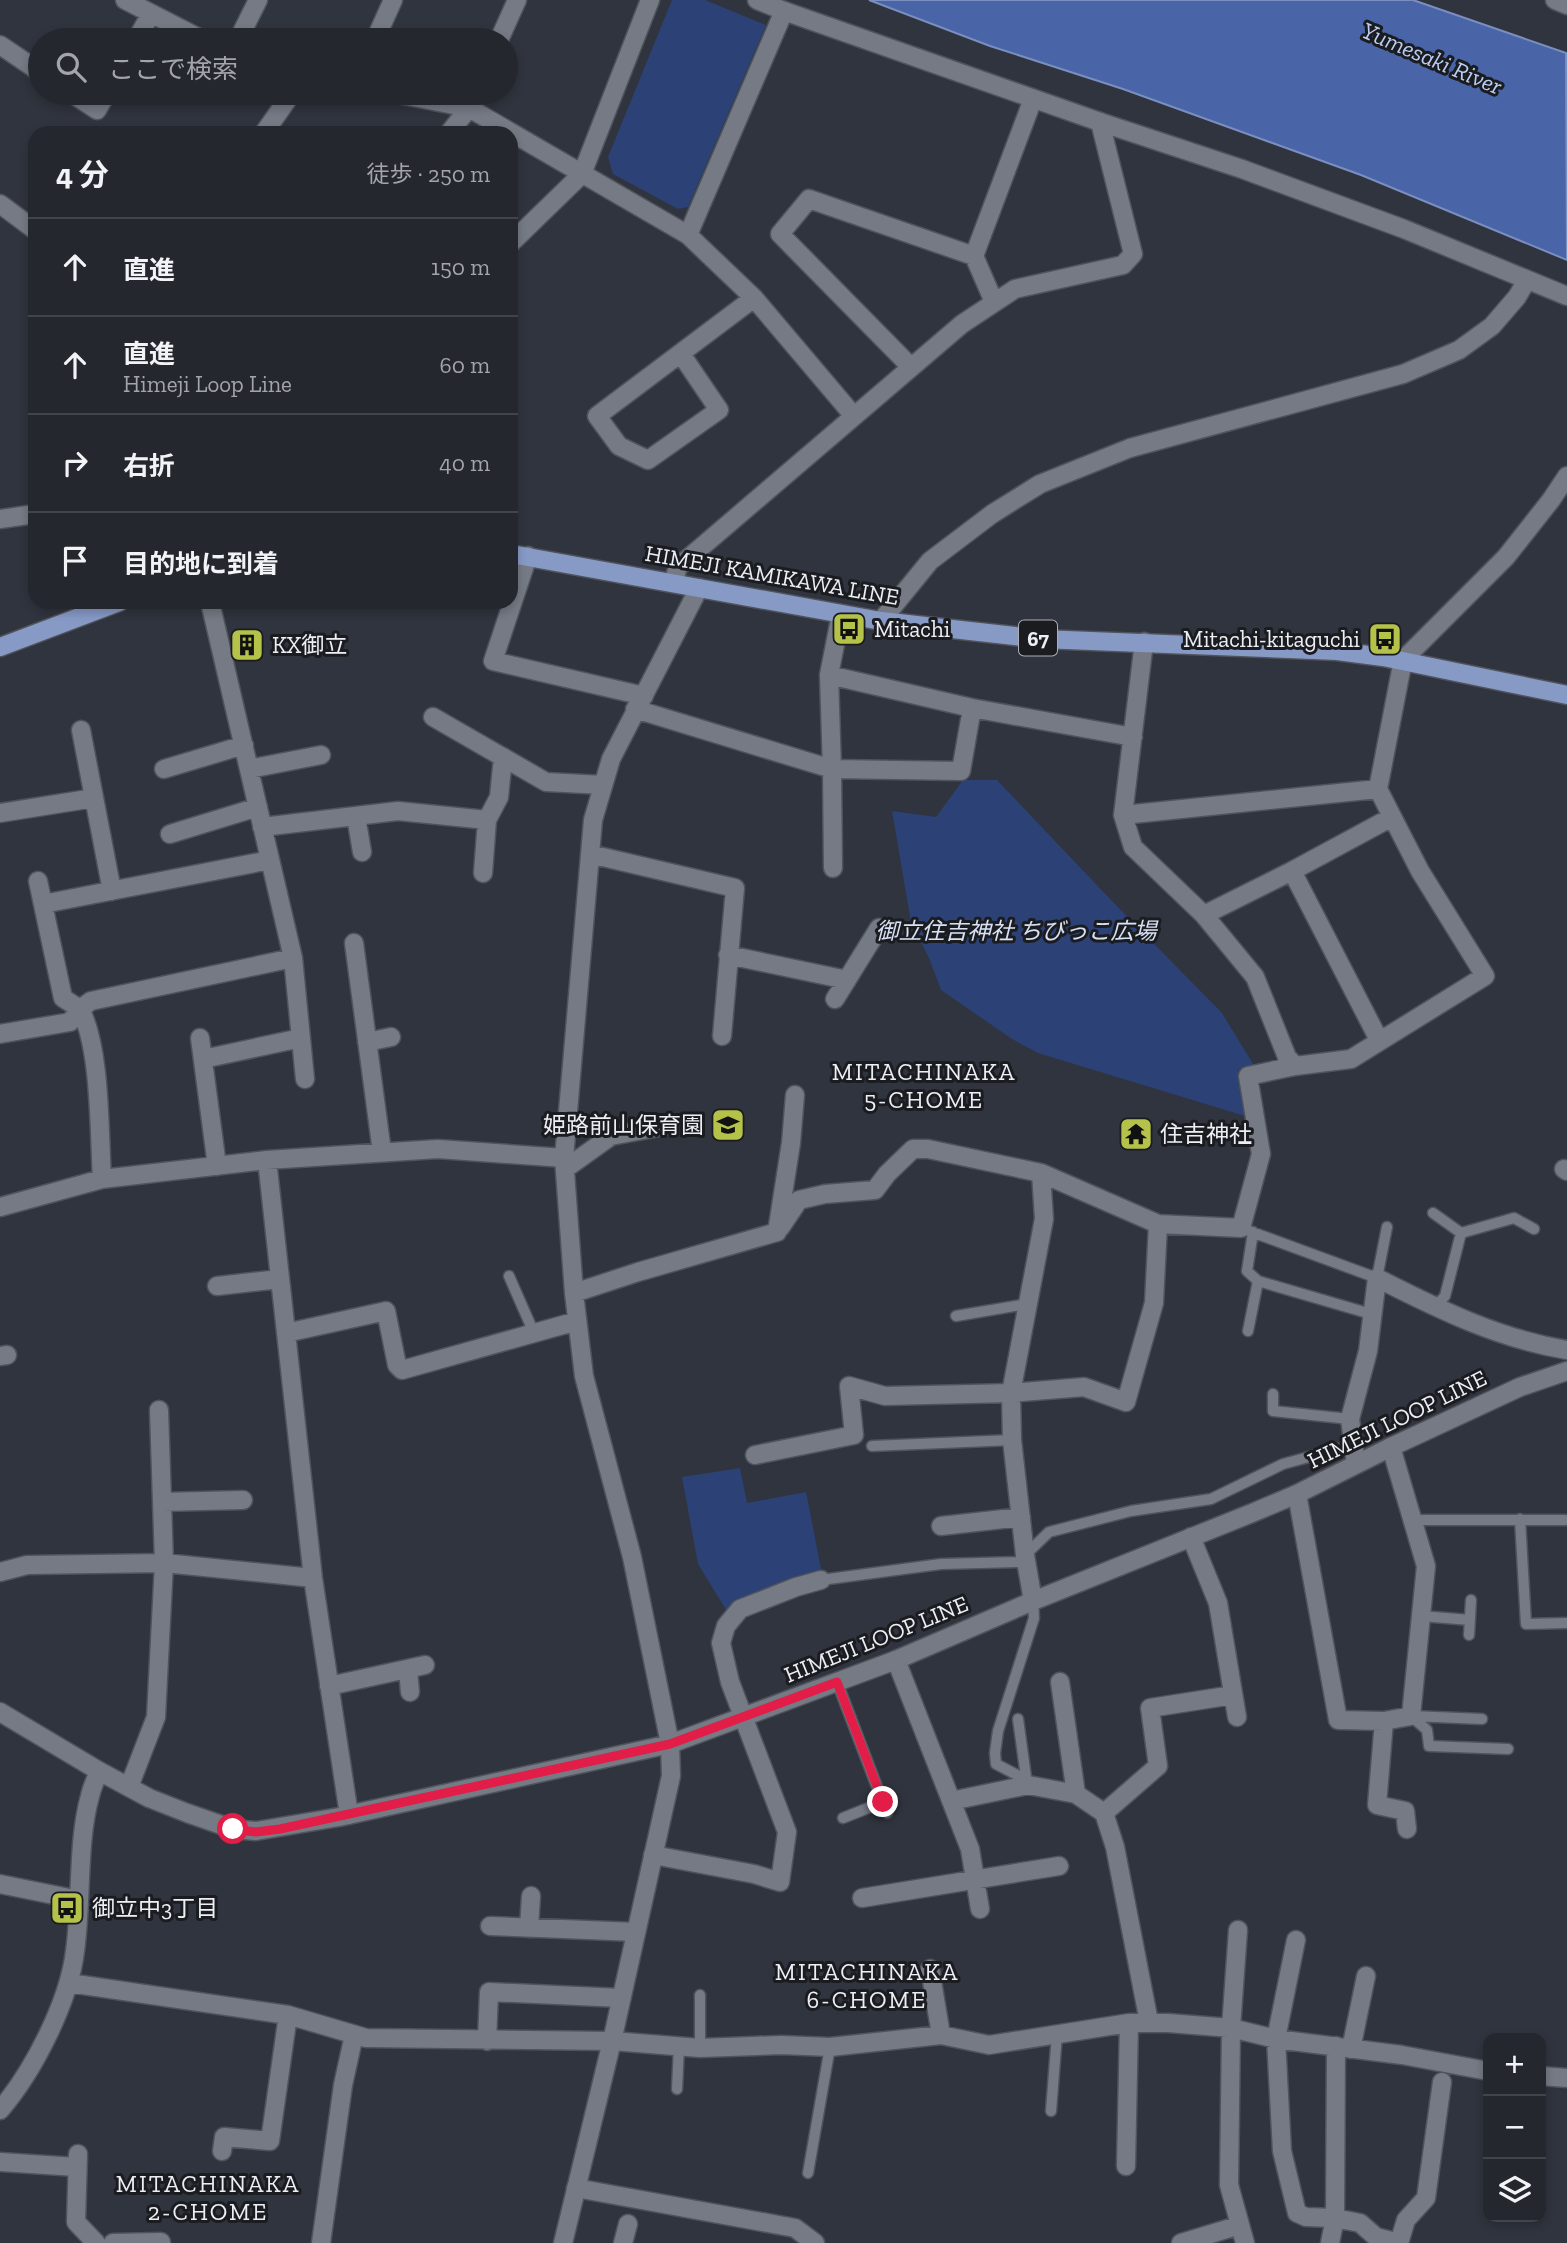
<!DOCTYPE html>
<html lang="ja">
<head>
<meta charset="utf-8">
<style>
  :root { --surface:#24272e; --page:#2c2f36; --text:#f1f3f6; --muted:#a3a5aa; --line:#41444a }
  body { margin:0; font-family:"Zilla Slab","Noto Sans JP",serif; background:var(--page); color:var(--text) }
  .controls { position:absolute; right:21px; bottom:21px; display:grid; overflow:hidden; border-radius:14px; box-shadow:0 4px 10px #0003 }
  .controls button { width:63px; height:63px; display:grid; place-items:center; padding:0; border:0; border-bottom:2px solid var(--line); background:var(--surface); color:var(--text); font:35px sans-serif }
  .stop { position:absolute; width:21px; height:21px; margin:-16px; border:5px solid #e11d48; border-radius:50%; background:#fff }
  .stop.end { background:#e11d48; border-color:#fff; box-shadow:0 2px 7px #0008 }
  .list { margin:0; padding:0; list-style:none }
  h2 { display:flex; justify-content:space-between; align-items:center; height:91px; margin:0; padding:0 28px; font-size:30px }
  h2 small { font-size:23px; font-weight:400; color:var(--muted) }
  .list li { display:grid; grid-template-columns:46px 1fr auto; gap:21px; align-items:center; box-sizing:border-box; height:98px; padding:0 28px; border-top:2px solid var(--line) }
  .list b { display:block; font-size:26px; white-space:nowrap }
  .list p { margin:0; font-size:23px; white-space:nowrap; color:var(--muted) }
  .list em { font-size:23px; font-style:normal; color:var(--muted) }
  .icon { flex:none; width:38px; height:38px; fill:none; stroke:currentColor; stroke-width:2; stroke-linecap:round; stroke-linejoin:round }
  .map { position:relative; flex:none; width:1567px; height:2243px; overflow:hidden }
  .search { position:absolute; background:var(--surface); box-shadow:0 4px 10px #0003; left:28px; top:28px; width:490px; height:77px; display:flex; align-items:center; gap:18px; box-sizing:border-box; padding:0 24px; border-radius:38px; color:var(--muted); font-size:26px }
  .panel { position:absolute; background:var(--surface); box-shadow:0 4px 10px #0003; left:28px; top:126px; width:490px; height:483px; border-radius:21px }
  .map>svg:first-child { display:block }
  .green { fill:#2c4175 }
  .water { fill:#4965a8; stroke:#7a8ebf; stroke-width:2 }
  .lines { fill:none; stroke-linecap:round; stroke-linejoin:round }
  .service-casing { stroke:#4f535b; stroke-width:13 }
  .minor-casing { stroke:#4f535b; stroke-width:21 }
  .tertiary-casing { stroke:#4f535b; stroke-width:21 }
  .secondary-casing { stroke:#4f535b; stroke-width:21 }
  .primary-casing { stroke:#4f535b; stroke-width:21 }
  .service { stroke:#757a85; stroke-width:10 }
  .minor { stroke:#757a85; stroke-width:18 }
  .tertiary { stroke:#757a85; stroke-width:18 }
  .secondary { stroke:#757a85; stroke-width:18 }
  .primary { stroke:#879ac6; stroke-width:18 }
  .route { stroke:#e11d48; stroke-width:9 }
  .labels { text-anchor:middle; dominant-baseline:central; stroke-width:6; stroke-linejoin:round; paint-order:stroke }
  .shield { fill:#1a1c20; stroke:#acafb5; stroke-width:2 }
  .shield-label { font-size:21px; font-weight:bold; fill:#ebeef5 }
  .street-label { font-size:23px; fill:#ebeef5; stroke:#1a1c20 }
  .poi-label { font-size:23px; fill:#ebeef5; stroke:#1a1c20; text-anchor:start }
  .park-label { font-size:23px; font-style:italic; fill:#d7e0f4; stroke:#1a1c20 }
  .water-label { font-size:24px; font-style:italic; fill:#bbcdf3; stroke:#1a1c20 }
  .neighbourhood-label { font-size:24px; letter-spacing:2px; fill:#ebeef5; stroke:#1a1c20 }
</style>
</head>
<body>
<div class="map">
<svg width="1567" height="2243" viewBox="0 0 1567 2243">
  <rect width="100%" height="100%" fill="#30343e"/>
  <!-- green -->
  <path class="green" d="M672 0H705L766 25 688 207 678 209 613 174 608 157Z
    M963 780H997L1111 900 1222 1013 1255 1067 1238 1070 1245 1116 1038 1053 1012 1039 941 990 929 958 911 922 892 811 936 817Z
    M740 1468 747 1503 806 1492 822 1574 728 1613 698 1564 682 1477Z"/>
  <!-- water -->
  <path class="water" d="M869 0H1413L1566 53 1567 260 1361 175 1123 89 990 46Z"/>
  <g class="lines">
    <defs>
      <path id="service" d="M1433 1213 1461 1233 1514 1218 1534 1229
        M1241 1228 1377 1278 1387 1227
        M509 1276 534 1333
        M1258 1281 1371 1314
        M1435 1307 1445 1296 1461 1233
        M956 1316 1027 1304
        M1248 1331 1258 1281 1247 1271 1253 1232
        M1273 1394V1411L1350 1419
        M872 1446 1012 1440
        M1520 1519 1526 1624 1567 1623
        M1413 1520H1565
        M821 1580 941 1564 1018 1562 1049 1532 1131 1511 1211 1499 1283 1464 1353 1445
        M1421 1616 1470 1620
        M1469 1635 1471 1600
        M837 1682 887 1813
        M1411 1716 1427 1730 1429 1746 1508 1749
        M1412 1716 1482 1719
        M1018 1719 1027 1784
        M1028 1785 1019 1776 996 1764 995 1753 998 1731 1034 1618 1033 1601
        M843 1818 883 1802
        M700 2048V1995
        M677 2089 679 2046
        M1051 2111 1057 2034
        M808 2173 830 2047"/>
      <path id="minor" d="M125 0 203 40
        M136 40 151 14
        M238 40 258 0
        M375 40 393 0
        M499 40 517 0
        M0 45 40 72
        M71 93 97 110 107 93
        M393 93 469 108 688 235 754 298 853 415
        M1100 122 1242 169 1404 229 1567 296
        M264 133 292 93
        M449 133 469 108 475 93
        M688 235 784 11
        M994 302 974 256 1033 99
        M681 354 719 410 648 460 619 446 597 416 754 298
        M911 367 780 234 809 199 974 256
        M0 519 35 514
        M528 556 493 661 644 696
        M673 583 678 567 962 324 1015 289 1123 265 1133 254 1100 122
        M881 621 930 561 992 514 1040 484 1130 448 1403 374 1459 350 1492 326 1517 297 1527 280
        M1144 642 1123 815 1378 789
        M829 675 972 708 1133 737
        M635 709 832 769 829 675 841 614
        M433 717 546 782 603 785
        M81 730 112 891
        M164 769 244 745
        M249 769 321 755
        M0 813 94 798
        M1123 815 1133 847 1204 915 1255 977 1287 1057 1295 1066
        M356 816 362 852
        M262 827 398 811 487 820
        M170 834 258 807
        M590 854 735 888 722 1036
        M833 868 832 769 961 771 972 708
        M483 873 487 820 499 797 503 757
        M43 904 270 860
        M1204 915 1292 871
        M354 943 382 1152
        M728 955 847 980
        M293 958 305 1079
        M835 999 879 928
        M0 1034 70 1022 80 1009 63 998 38 881
        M200 1038 217 1166
        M1379 1040 1292 871 1392 817
        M367 1042 391 1037
        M203 1059 301 1038
        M267 1160 313 1578 349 1815
        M565 1169 611 1136 664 1126
        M1564 1169 1567 1171
        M102 1179C99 1132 101 1048 80 1009L91 1001 293 958 210 602
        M0 1207 102 1179 267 1160 438 1149 564 1158
        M780 1228 799 1200 825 1194 875 1190 887 1174 913 1149H928L1041 1173
        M217 1286 280 1279
        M574 1293 638 1272 777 1232 791 1143 795 1095
        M286 1333 386 1311 397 1365 402 1370 577 1321
        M0 1356 7 1355
        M755 1455 854 1435 849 1386 885 1396 1011 1393 1084 1387 1126 1402 1154 1303 1158 1224
        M1356 1464 1350 1419 1368 1351 1377 1278C1438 1309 1499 1339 1567 1350
        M1297 1494 1338 1720 1384 1721 1411 1716 1426 1566 1391 1447
        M162 1502 243 1500
        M941 1526 1021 1517
        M1191 1537 1218 1603 1237 1717
        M0 1572 27 1565 164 1563 313 1578
        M1033 1601 1025 1555 1012 1440 1011 1393 1044 1219 1041 1173 1158 1224 1241 1228 1261 1154 1248 1076 1295 1066 1351 1059 1485 976 1420 871 1378 789 1403 660 1506 557 1551 500 1567 476
        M896 1660 970 1849 980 1909
        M408 1669 410 1692
        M1060 1682 1076 1794
        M329 1686 425 1665
        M0 1712 99 1771
        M1384 1721 1377 1805 1405 1811 1407 1829
        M129 1787 156 1717 164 1563 159 1410
        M951 1801 1028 1785 1076 1794 1104 1813 1115 1847 1149 2022
        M1104 1813 1158 1766 1150 1708 1233 1695
        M653 1855 754 1874 780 1882 787 1832 730 1682 721 1643 726 1626 740 1609 796 1587 821 1580
        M0 1884 79 1900
        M862 1898 1059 1866
        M490 1926 636 1932
        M529 1928 531 1896
        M1238 1930 1231 2028 1229 2185 1245 2243
        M1296 1940 1276 2039 1282 2151 1297 2213 1306 2217 1335 2218 1360 2223 1376 2237 1399 2243
        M930 1969 941 2035
        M69 1983 288 2015
        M487 2041 489 1992 621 1998
        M1351 2049 1366 1976
        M1541 2076 1567 2078
        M0 2110C33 2072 69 2002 75 1951 82 1902 77 1842 90 1796 92 1787 96 1779 99 1771L149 1798 187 1813 233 1829 256 1831 339 1817 670 1744 632 1557 584 1376 574 1293 564 1158 593 820 611 759 699 588
        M222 2151 224 2137 270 2141 288 2015 366 2038 612 2041 700 2048 781 2045 830 2047 941 2035 989 2045 1129 2023H1168L1231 2028 1276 2039 1402 2055 1488 2071
        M78 2154 76 2222 96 2243
        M0 2162 77 2167
        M1126 2166 1129 2023
        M576 2188 795 2228 815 2243
        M113 2243 161 2242
        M321 2243 343 2085 354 2035
        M623 2243 628 2224
        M1181 2243 1240 2225
        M1330 2243 1335 2218 1336 2046
        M1399 2243 1406 2220 1426 2198 1442 2082"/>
      <path id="tertiary" d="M757 0 784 11 1100 122
        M1555 0 1567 5
        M511 243 582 174 650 0"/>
      <path id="secondary" d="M0 204 35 230
        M563 2243 612 2041 671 1776 670 1744 896 1660 1033 1601 1252 1513 1297 1494 1391 1447 1520 1387 1567 1371"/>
      <path id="primary" d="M511 554 881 621 1041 639 1337 651 1383 657 1567 695
        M0 647 119 602"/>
    </defs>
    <!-- service casing -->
    <use href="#service" class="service-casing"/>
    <!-- minor casing -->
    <use href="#minor" class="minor-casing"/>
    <!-- tertiary casing -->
    <use href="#tertiary" class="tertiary-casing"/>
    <!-- secondary casing -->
    <use href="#secondary" class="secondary-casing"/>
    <!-- primary casing -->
    <use href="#primary" class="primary-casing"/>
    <!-- service -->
    <use href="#service" class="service"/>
    <!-- minor -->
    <use href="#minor" class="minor"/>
    <!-- tertiary -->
    <use href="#tertiary" class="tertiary"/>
    <!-- secondary -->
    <use href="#secondary" class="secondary"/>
    <!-- primary -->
    <use href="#primary" class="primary"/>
  </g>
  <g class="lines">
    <!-- route -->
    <path class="route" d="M233 1829 256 1832 280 1829 670 1744 837 1682 883 1802"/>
  </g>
  <!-- icons -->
  <defs>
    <symbol id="bus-square" viewBox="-11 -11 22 22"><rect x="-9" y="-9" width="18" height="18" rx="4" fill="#b4c24a" stroke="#1a1c20"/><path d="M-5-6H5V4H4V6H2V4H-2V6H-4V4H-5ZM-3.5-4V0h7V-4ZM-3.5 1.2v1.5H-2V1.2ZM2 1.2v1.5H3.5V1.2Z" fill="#111"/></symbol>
    <symbol id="building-square" viewBox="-11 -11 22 22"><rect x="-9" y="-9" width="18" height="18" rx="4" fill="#b4c24a" stroke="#1a1c20"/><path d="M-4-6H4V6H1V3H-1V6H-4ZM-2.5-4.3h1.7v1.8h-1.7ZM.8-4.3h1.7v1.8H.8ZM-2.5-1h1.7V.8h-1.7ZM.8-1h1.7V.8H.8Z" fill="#111"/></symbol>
    <symbol id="school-square" viewBox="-11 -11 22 22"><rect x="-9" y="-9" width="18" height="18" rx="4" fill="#b4c24a" stroke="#1a1c20"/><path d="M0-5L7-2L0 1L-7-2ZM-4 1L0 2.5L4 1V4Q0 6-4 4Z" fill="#111"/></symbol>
    <symbol id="temple-square" viewBox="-11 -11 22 22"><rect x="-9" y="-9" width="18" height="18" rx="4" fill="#b4c24a" stroke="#1a1c20"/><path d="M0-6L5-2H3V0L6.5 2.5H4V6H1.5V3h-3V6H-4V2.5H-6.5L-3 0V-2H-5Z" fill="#111"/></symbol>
  </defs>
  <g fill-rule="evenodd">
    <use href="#bus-square" x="830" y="610" width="38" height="38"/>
    <use href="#bus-square" x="1366" y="620" width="38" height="38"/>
    <use href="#building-square" x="228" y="626" width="38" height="38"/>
    <use href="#school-square" x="709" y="1106" width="38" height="38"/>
    <use href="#temple-square" x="1117" y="1115" width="38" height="38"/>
    <use href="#bus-square" x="48" y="1889" width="38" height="38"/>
  </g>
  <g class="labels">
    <!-- shield labels -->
    <rect class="shield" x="1019" y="620.5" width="38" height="35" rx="5"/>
    <g class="shield-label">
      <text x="1038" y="638">67</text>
    </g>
    <!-- street labels -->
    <g class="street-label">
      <text transform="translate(772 575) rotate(10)">HIMEJI KAMIKAWA LINE</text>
      <text transform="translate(1397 1419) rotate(-26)">HIMEJI LOOP LINE</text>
      <text transform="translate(876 1639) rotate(-22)">HIMEJI LOOP LINE</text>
    </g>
    <!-- poi labels -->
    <g class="poi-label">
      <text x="874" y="629">Mitachi</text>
      <text x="1360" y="639" text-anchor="end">Mitachi-kitaguchi</text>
      <text x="272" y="645">KX御立</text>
      <text x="704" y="1125" text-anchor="end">姫路前山保育園</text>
      <text x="1160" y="1134">住吉神社</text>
      <text x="92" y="1908">御立中3丁目</text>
    </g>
    <!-- park labels -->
    <g class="park-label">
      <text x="1016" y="931">御立住吉神社 ちびっこ広場</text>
    </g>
    <!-- water labels -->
    <g class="water-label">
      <text transform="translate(1432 58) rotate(23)">Yumesaki River</text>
    </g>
    <!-- neighbourhood labels -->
    <g class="neighbourhood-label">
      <text x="924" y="1071">MITACHINAKA<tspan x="924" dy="28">5-CHOME</tspan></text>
      <text x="867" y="1971">MITACHINAKA<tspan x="867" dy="28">6-CHOME</tspan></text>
      <text x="208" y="2183">MITACHINAKA<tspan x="208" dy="28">2-CHOME</tspan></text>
    </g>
  </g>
</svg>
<div class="controls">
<button>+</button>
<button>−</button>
<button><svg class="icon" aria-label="layers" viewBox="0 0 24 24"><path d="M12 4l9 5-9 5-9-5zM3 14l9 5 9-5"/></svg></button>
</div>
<div class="stop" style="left:233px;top:1829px"></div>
<div class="stop end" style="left:883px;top:1802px"></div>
<div class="search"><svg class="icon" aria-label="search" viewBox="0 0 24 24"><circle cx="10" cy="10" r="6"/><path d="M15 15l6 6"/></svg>ここで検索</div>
<section class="panel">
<h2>4 分<small>徒歩 · 250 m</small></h2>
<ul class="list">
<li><svg class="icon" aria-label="ahead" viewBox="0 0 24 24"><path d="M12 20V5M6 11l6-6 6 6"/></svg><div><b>直進</b></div><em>150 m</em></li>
<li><svg class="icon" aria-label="ahead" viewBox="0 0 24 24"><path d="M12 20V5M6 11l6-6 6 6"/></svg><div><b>直進</b><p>Himeji Loop Line</p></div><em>60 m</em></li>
<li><svg class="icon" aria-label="right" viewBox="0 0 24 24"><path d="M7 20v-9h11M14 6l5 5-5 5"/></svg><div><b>右折</b></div><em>40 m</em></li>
<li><svg class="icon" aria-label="arrive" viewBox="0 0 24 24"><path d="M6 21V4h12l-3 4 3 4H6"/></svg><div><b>目的地に到着</b></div></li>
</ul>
</section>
</div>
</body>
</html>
